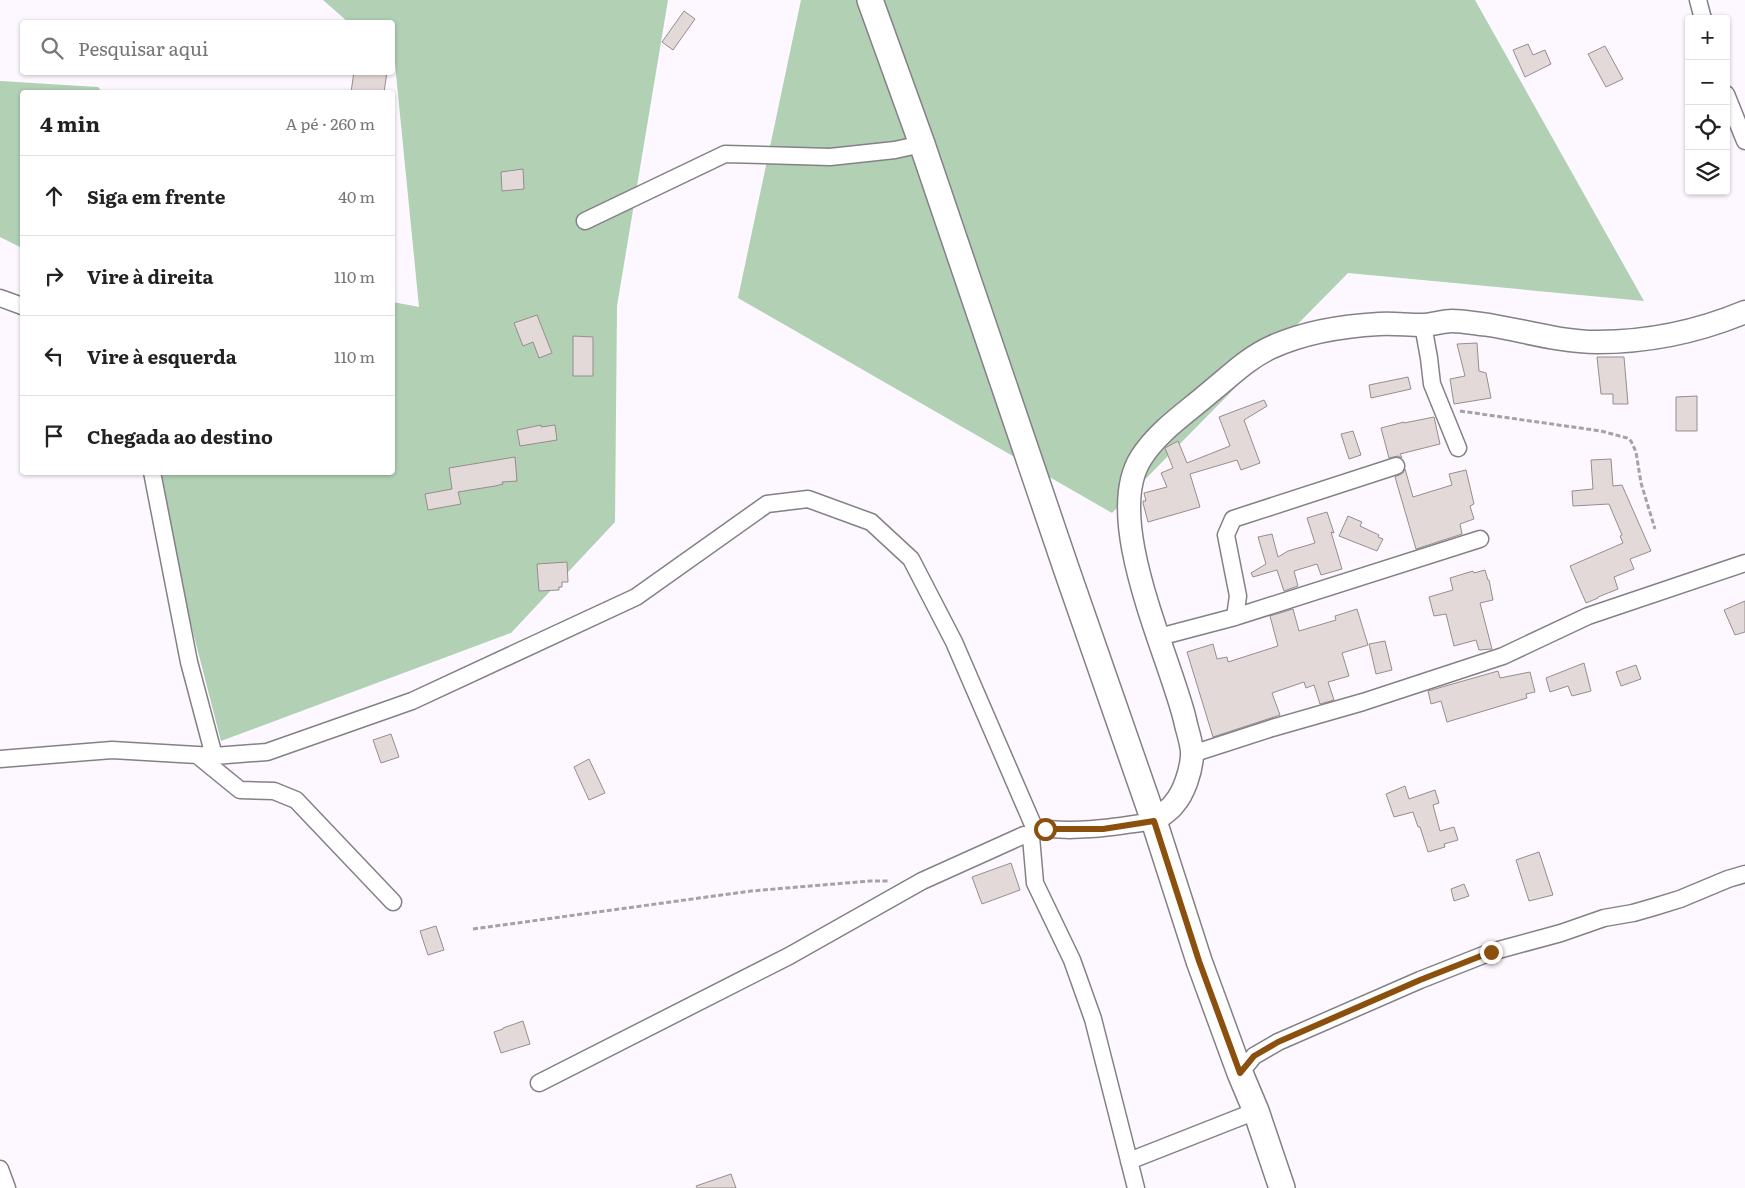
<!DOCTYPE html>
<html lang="pt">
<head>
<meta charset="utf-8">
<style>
  :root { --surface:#fff; --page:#f6f6f6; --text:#222; --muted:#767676; --line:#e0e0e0 }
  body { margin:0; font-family:Literata,serif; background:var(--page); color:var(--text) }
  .controls { position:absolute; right:15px; top:15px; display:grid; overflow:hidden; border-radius:5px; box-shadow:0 1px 4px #0004 }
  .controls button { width:45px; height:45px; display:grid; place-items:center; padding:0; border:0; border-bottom:1px solid var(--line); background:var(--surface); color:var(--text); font:25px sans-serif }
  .stop { position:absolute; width:15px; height:15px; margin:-11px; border:4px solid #8b500d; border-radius:50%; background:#fff }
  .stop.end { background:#8b500d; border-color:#fff; box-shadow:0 1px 5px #0008 }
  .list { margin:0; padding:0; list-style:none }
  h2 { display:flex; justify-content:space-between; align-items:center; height:65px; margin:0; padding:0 20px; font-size:21px }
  h2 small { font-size:16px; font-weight:400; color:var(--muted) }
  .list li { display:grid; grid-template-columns:32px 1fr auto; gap:15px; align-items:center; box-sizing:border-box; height:80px; padding:0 20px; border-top:1px solid var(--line) }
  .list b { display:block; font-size:19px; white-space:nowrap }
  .list em { font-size:16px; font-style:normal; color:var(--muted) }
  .icon { flex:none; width:28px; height:28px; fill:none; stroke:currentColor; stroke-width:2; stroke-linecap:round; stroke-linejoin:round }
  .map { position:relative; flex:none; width:1745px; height:1188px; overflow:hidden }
  .search { position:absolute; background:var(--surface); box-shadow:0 1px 4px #0004; left:20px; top:20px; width:375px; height:55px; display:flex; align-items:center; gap:12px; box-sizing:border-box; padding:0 18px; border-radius:5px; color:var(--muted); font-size:19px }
  .panel { position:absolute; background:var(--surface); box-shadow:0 1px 4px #0004; left:20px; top:90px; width:375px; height:385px; border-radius:5px }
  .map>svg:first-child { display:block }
  .green { fill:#b1d0b4 }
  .building { fill:#e3d9d8; stroke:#968d8c }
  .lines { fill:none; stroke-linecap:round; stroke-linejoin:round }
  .street-casing { stroke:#848086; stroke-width:19 }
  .secondary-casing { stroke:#848086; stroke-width:25 }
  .primary-casing { stroke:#848086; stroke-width:28 }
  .path { stroke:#a5a2a7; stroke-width:3; stroke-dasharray:5 2.5; stroke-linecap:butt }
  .street { stroke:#fff; stroke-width:16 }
  .secondary { stroke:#fff; stroke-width:22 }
  .primary { stroke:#fff; stroke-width:25 }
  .route { stroke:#8b500d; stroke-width:6 }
</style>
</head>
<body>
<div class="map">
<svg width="1745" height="1188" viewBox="0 0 1745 1188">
  <rect width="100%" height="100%" fill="#fdf8ff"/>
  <!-- green -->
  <path class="green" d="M323 0H668L617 306 615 522 511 633 221 741 152 473 392 472 393 302 419 307 395 64 393 62 392 22H348Z
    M801 0H1475L1644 301 1348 273 1112 513 738 298Z
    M0 81 98 87 102 92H22V248L0 237Z"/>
  <!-- building -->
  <path class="building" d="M684 11 695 19 673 50 662 42Z
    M1528 44 1533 55 1545 50 1551 64 1525 77 1513 50Z
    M1605 46 1623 79 1606 87 1588 54Z
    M354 72H387L384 92H351Z
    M523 169 524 189 502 191 501 172Z
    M537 315 552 353 539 358 533 342 523 346 514 323Z
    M573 336 593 337V376H573Z
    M1477 343 1479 371 1486 373 1491 398 1454 404 1450 379 1465 376 1457 344Z
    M1597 357H1624L1628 404H1613V394H1601Z
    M1408 377 1411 389 1371 398 1369 385Z
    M1697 396V431H1676V397Z
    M1264 400 1267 406 1244 420 1260 463 1241 470 1237 460 1190 474 1200 507 1148 522 1143 503V501H1146L1144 493 1167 487 1161 473 1173 468 1165 448 1178 441 1187 463 1230 446 1219 417Z
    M1434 417 1440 444 1400 454 1402 458 1398 456 1389 458 1381 428 1404 422V423Z
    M541 425V427L555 425 557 440 520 446 517 430Z
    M1353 431 1361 455 1349 459 1341 434Z
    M515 457 517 481 502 482 503 484 495 486 458 492 461 504 428 510 425 494 452 489 449 468Z
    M1611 459 1613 486 1622 485 1651 551 1630 559 1634 569 1614 577 1618 589 1598 597V598L1586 603 1570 566 1623 543 1620 536 1622 535 1609 504 1573 506 1572 491 1593 489 1591 460Z
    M1405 469 1413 497 1452 485 1449 474 1466 470 1474 504 1470 506 1474 519 1460 524 1462 534 1416 549 1395 477 1403 473Z
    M1327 512 1334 533 1331 532 1342 569 1321 575 1317 564 1294 571 1298 586 1284 591 1277 570 1253 577 1251 573 1266 564 1258 537 1272 534 1278 557 1288 551 1315 543 1307 518Z
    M1348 516 1362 522 1360 526 1379 535 1378 537 1383 539 1377 551 1339 536Z
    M567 562 568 582H562V587H559V590L539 591 537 564Z
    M1485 570 1488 580H1489L1493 600 1480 603 1492 649 1479 650 1476 640 1454 646 1446 614 1434 616 1429 597 1453 590 1450 578 1473 571 1474 573Z
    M1745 601V632L1735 635 1724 610Z
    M1293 609 1299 631 1336 620 1335 616 1357 609 1368 645 1342 653 1349 676 1328 682 1334 700 1320 704 1314 685 1306 688 1304 682 1272 693 1280 715 1213 737 1187 652 1213 644 1217 659 1227 657 1228 662 1278 646 1270 616Z
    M1385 641 1392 670 1376 674 1369 644Z
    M1584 663 1591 691 1572 696 1568 686 1550 692 1546 678Z
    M1636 665 1641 679 1621 686 1616 672Z
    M1498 671 1500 678 1530 672 1535 692 1526 694 1527 698 1447 722 1441 701 1431 704 1428 691Z
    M391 734 399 757 381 763 373 740Z
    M589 759 605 793 589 800 574 767Z
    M1405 786 1409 799 1435 790 1439 803 1433 805 1440 831 1454 827 1458 840 1444 844 1445 847 1428 852 1420 827H1418L1413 812 1394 817 1386 794Z
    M1539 852 1553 895 1529 901 1516 860Z
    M1011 863 1020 890 982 904 972 877Z
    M1464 884 1469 896 1454 901 1451 889Z
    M436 926 444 950 428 955 420 931Z
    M523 1021 530 1044 501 1053 494 1032 503 1029V1028Z
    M731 1174 736 1188H697L696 1186Z"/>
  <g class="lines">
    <defs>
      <path id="street" d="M1698 0 1703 19
        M1726 94 1745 141
        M585 221 725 154 830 157 895 150 922 144
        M0 298 22 306
        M1423 325 1429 358 1432 384 1458 448
        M152 472 189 662 214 756
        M1235 617 1238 596 1226 535 1233 519 1396 466
        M1159 637 1235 617 1480 539
        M1192 754 1272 728 1363 702 1503 656 1588 616 1745 563
        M197 755 240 790 274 791 296 800 393 902
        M0 759 112 750 214 756 267 752 412 701 636 597 767 504 808 499 871 522 911 559 954 642 1034 827 1031 837 1035 883 1072 960 1093 1019 1136 1188
        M1034 827C1073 834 1114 827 1154 821
        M1240 1073 1254 1056 1278 1042 1420 980 1491 952 1561 933 1604 918 1633 913 1654 907 1680 899 1728 879 1745 874
        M539 1083 789 956 922 881 1024 835 1031 837
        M1129 1161 1256 1111
        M0 1169 7 1188"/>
      <path id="secondary" d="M1154 821C1160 816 1169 811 1174 804 1184 793 1191 771 1192 756 1193 745 1187 731 1185 720 1169 654 1102 519 1141 458 1158 431 1186 413 1209 393 1229 377 1249 357 1272 347 1305 332 1343 326 1379 324 1393 323 1407 325 1421 325 1432 325 1442 321 1452 321 1464 321 1477 324 1489 325 1525 331 1561 342 1597 342 1649 342 1697 332 1745 312"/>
      <path id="primary" d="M870 0 922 144 1066 568 1154 821 1199 961 1240 1073 1256 1111 1282 1188"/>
    </defs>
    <!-- street casing -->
    <use href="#street" class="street-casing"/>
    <!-- secondary casing -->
    <use href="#secondary" class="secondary-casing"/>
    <!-- primary casing -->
    <use href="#primary" class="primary-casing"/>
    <!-- path -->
    <path class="path" d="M1460 411 1601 431 1627 438 1631 441 1636 452 1641 483 1655 529
      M473 929 751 891 870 881H889"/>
    <!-- street -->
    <use href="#street" class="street"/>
    <!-- secondary -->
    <use href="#secondary" class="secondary"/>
    <!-- primary -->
    <use href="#primary" class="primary"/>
  </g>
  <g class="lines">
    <!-- route -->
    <path class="route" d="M1045 829H1103L1154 821 1199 961 1240 1073 1254 1056 1278 1042 1420 980 1491 952"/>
  </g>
</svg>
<div class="controls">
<button>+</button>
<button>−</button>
<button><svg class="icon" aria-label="locate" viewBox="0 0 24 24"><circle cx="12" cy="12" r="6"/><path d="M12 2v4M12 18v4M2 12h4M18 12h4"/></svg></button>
<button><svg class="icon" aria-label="layers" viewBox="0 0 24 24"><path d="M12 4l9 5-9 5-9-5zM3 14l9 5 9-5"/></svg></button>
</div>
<div class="stop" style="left:1045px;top:829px"></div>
<div class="stop end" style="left:1491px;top:952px"></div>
<div class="search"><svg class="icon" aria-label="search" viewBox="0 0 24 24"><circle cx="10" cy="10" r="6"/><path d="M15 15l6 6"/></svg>Pesquisar aqui</div>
<section class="panel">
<h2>4 min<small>A pé · 260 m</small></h2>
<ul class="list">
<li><svg class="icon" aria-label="ahead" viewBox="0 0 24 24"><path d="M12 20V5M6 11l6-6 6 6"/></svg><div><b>Siga em frente</b></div><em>40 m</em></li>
<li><svg class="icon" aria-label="right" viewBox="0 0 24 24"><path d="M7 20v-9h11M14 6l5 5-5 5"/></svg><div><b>Vire à direita</b></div><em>110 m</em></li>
<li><svg class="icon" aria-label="left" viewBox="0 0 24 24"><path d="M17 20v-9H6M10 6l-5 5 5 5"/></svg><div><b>Vire à esquerda</b></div><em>110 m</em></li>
<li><svg class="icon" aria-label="arrive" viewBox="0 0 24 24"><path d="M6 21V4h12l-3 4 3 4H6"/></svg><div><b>Chegada ao destino</b></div></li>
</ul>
</section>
</div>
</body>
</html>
